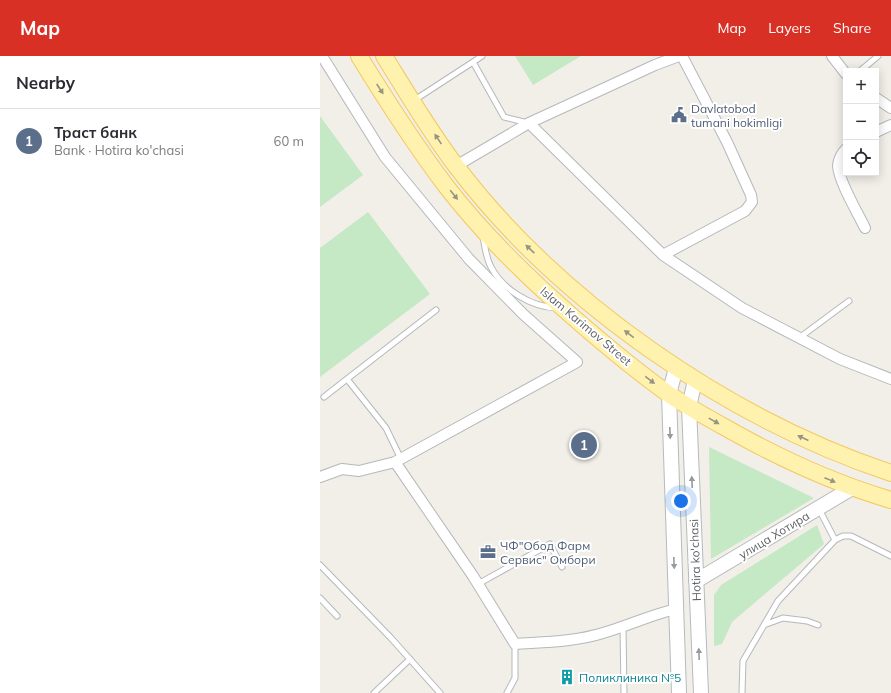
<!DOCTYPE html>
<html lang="en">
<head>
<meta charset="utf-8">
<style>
  :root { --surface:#fff; --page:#f2f2f3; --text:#2b2b33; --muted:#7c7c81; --line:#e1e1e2; --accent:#d93025 }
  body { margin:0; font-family:Mulish,sans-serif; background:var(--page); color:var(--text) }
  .controls { position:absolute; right:12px; top:12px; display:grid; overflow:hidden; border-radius:0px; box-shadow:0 2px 10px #0003 }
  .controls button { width:36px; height:36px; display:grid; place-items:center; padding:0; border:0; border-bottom:1px solid var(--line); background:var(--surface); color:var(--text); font:20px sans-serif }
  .you { position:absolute; left:361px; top:445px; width:14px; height:14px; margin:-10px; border:3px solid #fff; border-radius:50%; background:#1a73e8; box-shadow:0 0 0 6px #1a73e833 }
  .badge { display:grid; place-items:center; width:26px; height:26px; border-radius:50%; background:var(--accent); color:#fff; font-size:13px; font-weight:700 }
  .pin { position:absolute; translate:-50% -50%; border:2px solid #fff; box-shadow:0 1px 4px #0006 }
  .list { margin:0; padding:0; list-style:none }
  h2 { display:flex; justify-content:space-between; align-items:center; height:52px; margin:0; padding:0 16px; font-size:17px }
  h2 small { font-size:13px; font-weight:400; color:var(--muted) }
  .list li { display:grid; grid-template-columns:26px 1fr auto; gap:12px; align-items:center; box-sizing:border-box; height:64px; padding:0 16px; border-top:1px solid var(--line) }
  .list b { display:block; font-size:15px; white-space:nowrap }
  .list p { margin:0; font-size:13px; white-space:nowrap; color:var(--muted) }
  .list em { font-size:13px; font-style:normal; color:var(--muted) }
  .icon { flex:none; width:22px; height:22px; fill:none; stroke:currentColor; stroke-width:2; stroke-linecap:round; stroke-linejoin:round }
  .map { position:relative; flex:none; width:571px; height:637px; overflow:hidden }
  header { display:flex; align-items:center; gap:24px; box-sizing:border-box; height:56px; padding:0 20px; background:var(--accent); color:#fff }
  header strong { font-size:19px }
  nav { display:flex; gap:22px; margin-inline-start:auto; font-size:14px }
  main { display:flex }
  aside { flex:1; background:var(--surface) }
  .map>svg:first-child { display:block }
  .green { fill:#c5e8c5 }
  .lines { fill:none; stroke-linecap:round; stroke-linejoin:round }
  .lane-casing { stroke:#b5b8bc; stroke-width:7 }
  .street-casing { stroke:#b5b8bc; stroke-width:12 }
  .secondary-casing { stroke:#b6babf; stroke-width:16 }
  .primary-casing { stroke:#f2c960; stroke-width:18 }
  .lane { stroke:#fff; stroke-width:5 }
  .street { stroke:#fff; stroke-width:10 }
  .secondary { stroke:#fff; stroke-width:14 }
  .primary { stroke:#fff2af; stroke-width:16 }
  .oneway { fill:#979581 }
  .oneway2 { fill:#979a9d }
  .labels { text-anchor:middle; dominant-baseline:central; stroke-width:4; stroke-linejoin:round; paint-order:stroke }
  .service-label { font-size:12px; fill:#4e5e75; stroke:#fff; text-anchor:start }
  .street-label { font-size:12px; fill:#5f6368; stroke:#fff }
  .culture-label { font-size:12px; fill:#0d838f; stroke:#fff; text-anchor:start }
</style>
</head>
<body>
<header>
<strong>Map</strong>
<nav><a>Map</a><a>Layers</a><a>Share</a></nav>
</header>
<main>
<aside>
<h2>Nearby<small></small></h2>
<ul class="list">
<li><span class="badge" style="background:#5c6f8a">1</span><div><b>Траст банк</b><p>Bank · Hotira ko'chasi</p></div><em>60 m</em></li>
</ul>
</aside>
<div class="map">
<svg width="571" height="637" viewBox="0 0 571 637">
  <rect width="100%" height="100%" fill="#f1efe8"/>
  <!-- green -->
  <path class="green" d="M195 0H261L213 29Z
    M0 60 43 119 0 151Z
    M48 156 110 238 0 321V192Z
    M389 391 494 442 391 503Z
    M497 469 504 488 412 566 402 588 394 590V539L401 529Z"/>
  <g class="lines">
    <defs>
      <path id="lane" d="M153 6 162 0
        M540 15 558 0
        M93 45 153 6 184 61 208 67
        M163 181C165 191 166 202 171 211 183 234 211 251 237 252
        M479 282 529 245
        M4 341 27 323
        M81 403 66 372 27 323 116 254
        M499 453 515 484
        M0 509 71 582 120 637
        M158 528 230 488 242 511
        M0 542 17 560
        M444 569 463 562 487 565 498 569
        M303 571 304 637
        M54 637 90 603
        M187 637 195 622V588
        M422 637 423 605 458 545 515 484 523 480H531L571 500"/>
      <path id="street" d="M2 0 65 101 149 203 203 258 257 306 75 406
        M512 0 526 18
        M556 42 571 52
        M209 67 343 199 422 252 520 303 571 323
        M556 76 571 69
        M526 93C522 97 518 104 518 110 519 126 538 157 545 172
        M136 110 209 67 335 9 359 0
        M343 199 425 155 432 146 431 139 407 86 362 0
        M0 421 22 413 39 415 75 406 153 520 195 588C224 586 254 586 283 577 308 570 330 559 356 553"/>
      <path id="secondary" d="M356 312 349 338 359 637
        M375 324 369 351 381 637
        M376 525 532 432"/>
      <path id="primary" d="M39 0C66 44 95 89 126 130 163 178 207 221 253 261 284 288 316 315 350 339 368 351 388 362 408 373 461 403 513 427 571 444
        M64 0C87 37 110 76 136 110 240 247 409 363 571 417"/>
    </defs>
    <!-- lane casing -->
    <use href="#lane" class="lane-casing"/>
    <!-- street casing -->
    <use href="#street" class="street-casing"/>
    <!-- secondary casing -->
    <use href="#secondary" class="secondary-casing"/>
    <!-- primary casing -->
    <use href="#primary" class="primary-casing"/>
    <!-- lane -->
    <use href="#lane" class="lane"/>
    <!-- street -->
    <use href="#street" class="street"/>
    <!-- secondary -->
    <use href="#secondary" class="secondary"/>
    <!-- primary -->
    <use href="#primary" class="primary"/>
  </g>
  <!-- one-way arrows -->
  <defs><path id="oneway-solid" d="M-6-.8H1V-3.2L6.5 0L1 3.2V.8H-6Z"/></defs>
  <g class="oneway">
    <use href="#oneway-solid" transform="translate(60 33) rotate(57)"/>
    <use href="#oneway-solid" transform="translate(118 83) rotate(-124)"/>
    <use href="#oneway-solid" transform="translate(134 139) rotate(51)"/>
    <use href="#oneway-solid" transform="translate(210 193) rotate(-137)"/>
    <use href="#oneway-solid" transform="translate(309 278) rotate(-143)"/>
    <use href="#oneway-solid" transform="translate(330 324) rotate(38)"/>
    <use href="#oneway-solid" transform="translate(394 365) rotate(29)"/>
    <use href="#oneway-solid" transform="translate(483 382) rotate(-155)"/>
    <use href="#oneway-solid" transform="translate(510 424) rotate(22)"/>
  </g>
  <g class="oneway2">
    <use href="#oneway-solid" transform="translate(350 377) rotate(88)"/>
    <use href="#oneway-solid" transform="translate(372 426) rotate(-92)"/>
    <use href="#oneway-solid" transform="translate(354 507) rotate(88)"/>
    <use href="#oneway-solid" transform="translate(379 598) rotate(-92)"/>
  </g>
  <!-- icons -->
  <defs>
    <symbol id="civic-bare" viewBox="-9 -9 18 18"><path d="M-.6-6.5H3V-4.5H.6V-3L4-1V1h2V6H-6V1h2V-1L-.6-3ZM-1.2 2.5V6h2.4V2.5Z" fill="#5c6f8a" stroke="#fff" stroke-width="2.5" paint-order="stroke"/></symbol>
    <symbol id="office-bare" viewBox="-9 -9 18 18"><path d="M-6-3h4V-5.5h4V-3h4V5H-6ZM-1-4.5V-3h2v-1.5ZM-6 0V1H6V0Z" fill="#5c6f8a" stroke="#fff" stroke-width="2.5" paint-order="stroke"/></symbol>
    <symbol id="building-bare" viewBox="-9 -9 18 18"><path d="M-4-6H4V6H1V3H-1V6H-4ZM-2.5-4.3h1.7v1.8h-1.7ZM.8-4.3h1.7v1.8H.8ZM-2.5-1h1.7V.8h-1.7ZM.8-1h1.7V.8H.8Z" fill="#0f9aa8" stroke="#fff" stroke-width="2.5" paint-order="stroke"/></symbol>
  </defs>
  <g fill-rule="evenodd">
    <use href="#civic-bare" x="348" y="48" width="22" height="22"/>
    <use href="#office-bare" x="157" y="485" width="22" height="22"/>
    <use href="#building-bare" x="236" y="610" width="22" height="22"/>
  </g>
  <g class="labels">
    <!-- service labels -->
    <g class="service-label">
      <text x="371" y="52">Davlatobod<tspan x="371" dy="14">tumani hokimligi</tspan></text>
      <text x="180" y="489">ЧФ"Обод Фарм<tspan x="180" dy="14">Сервис" Омбори</tspan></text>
    </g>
    <!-- street labels -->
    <g class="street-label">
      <text transform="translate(266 270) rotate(40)">Islam Karimov Street</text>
      <text transform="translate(454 479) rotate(-31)">улица Хотира</text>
      <text transform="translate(375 504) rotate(-92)">Hotira ko'chasi</text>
    </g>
    <!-- culture labels -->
    <g class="culture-label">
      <text x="259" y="621">Поликлиника №5</text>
    </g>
  </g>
</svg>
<div class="controls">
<button>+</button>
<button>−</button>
<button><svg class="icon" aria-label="locate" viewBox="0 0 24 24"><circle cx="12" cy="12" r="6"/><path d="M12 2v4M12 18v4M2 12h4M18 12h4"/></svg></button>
</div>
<div class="you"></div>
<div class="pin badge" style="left:264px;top:389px;background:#5c6f8a">1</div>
</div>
</main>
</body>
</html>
